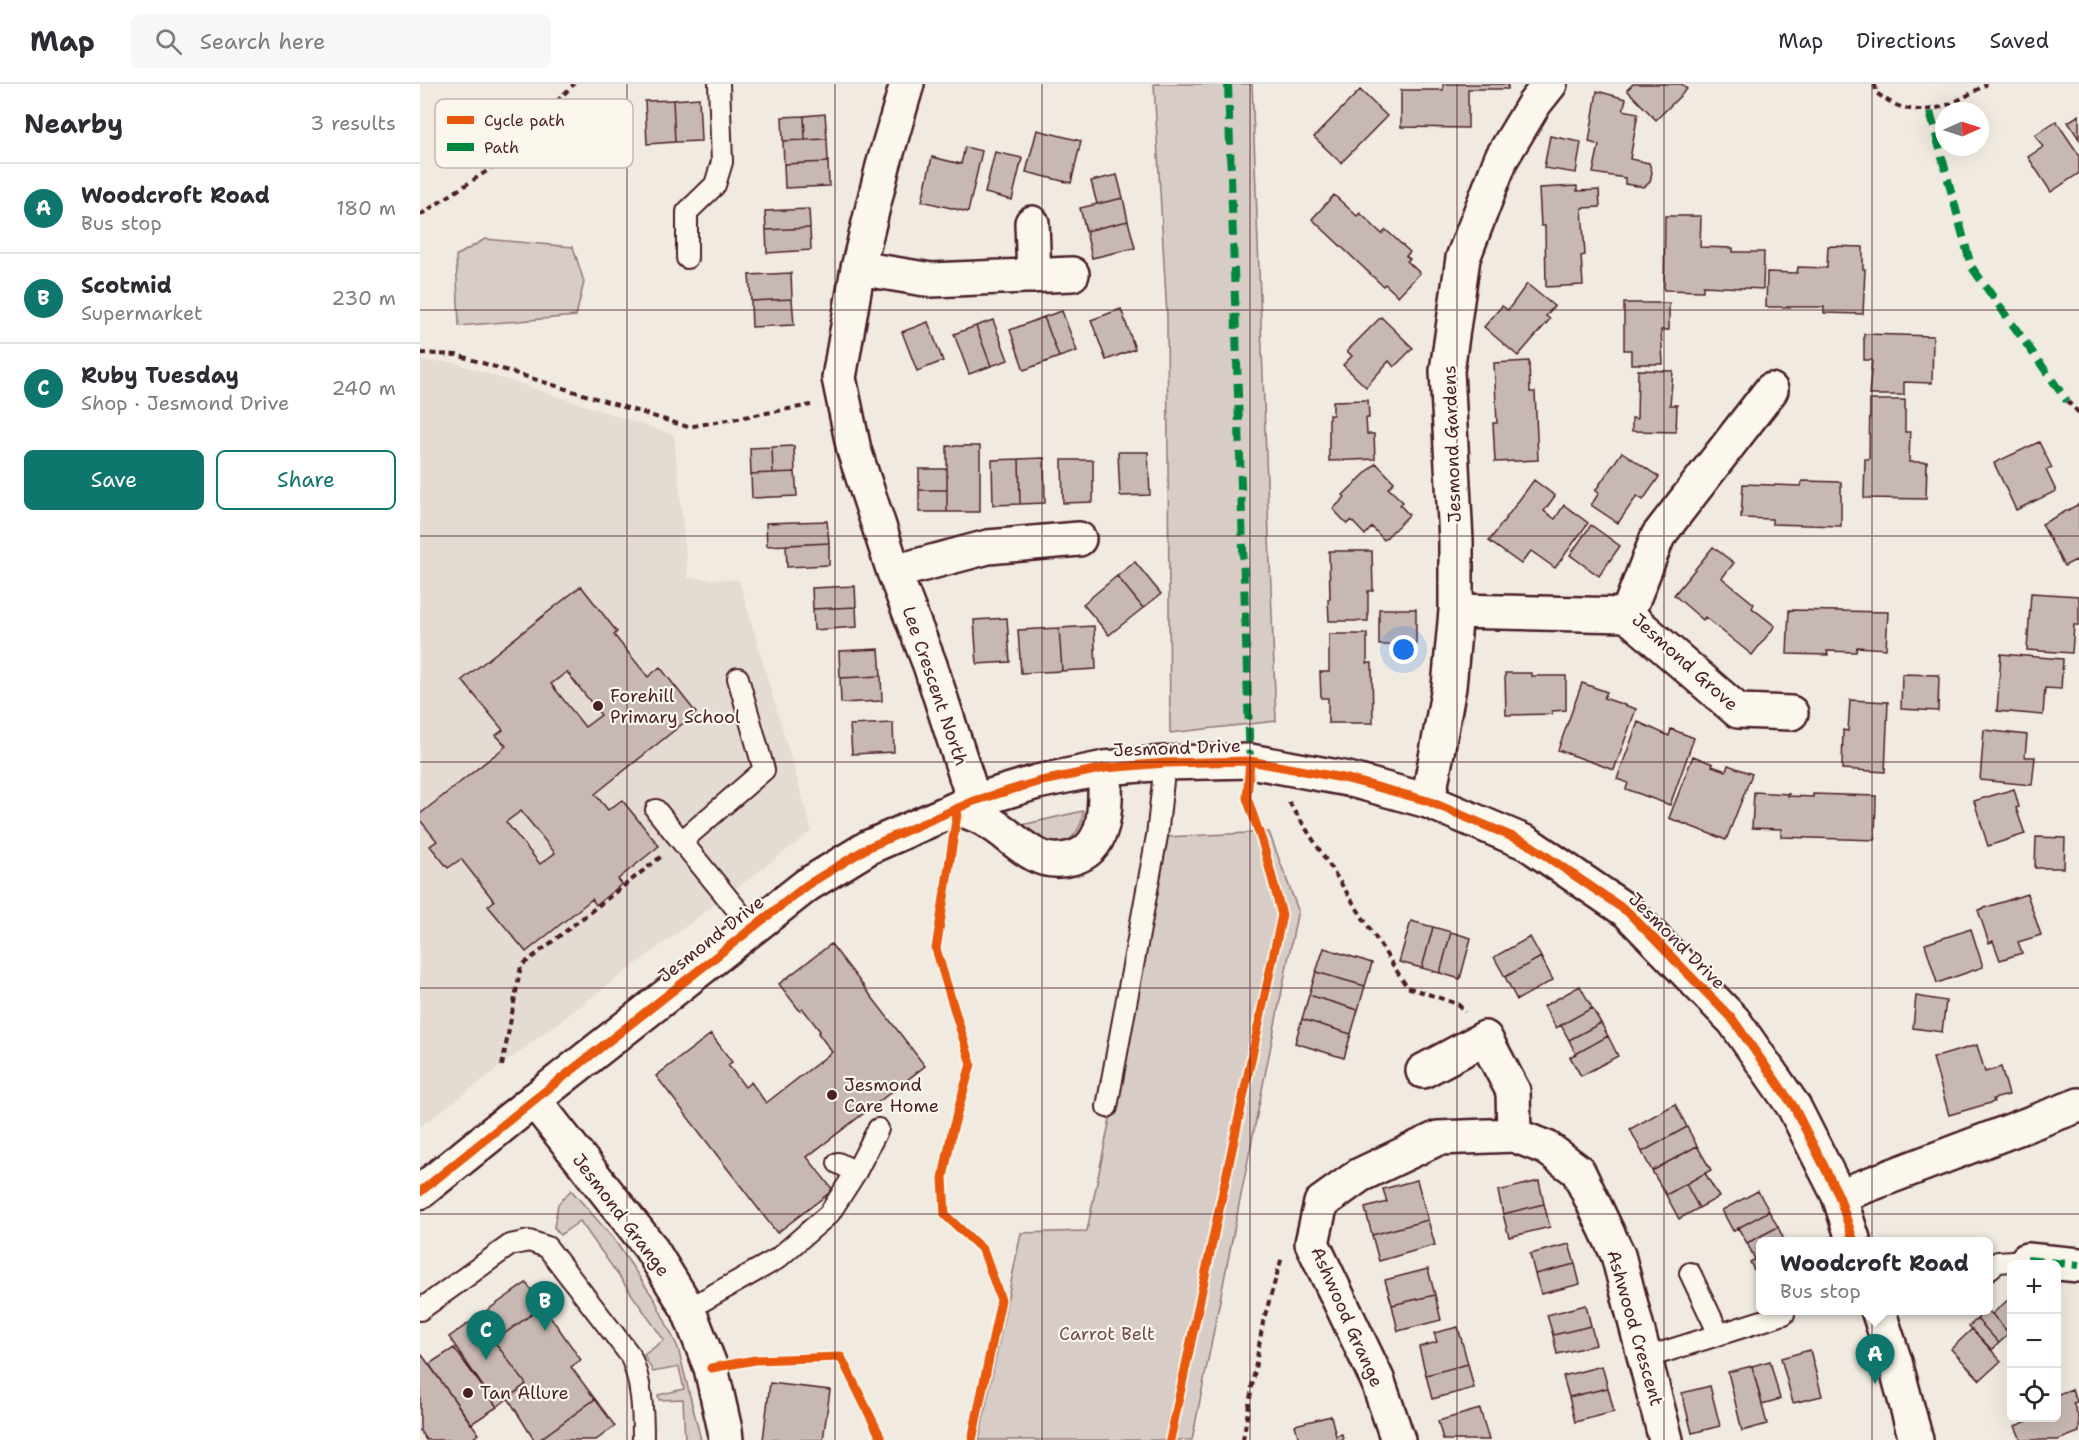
<!DOCTYPE html>
<html lang="en">
<head>
<meta charset="utf-8">
<style>
  :root { --surface:#fff; --page:#f7f7f7; --text:#2b2b33; --muted:#7c7c81; --line:#e1e1e2; --accent:#0f766e }
  body { margin:0; font-family:"Shantell Sans",sans-serif; background:var(--page); color:var(--text) }
  .controls { position:absolute; right:18px; bottom:18px; display:grid; overflow:hidden; border-radius:9px; box-shadow:0 6px 24px #0002 }
  .controls button { width:54px; height:54px; display:grid; place-items:center; padding:0; border:0; border-bottom:2px solid var(--line); background:var(--surface); color:var(--text); font:30px sans-serif }
  .compass { position:absolute; left:1515px; top:18px; width:54px; height:54px; border-radius:50%; background:var(--surface); box-shadow:0 6px 24px #0002; rotate:87deg }
  .you { position:absolute; left:984px; top:566px; width:21px; height:21px; margin:-15px; border:4px solid #fff; border-radius:50%; background:#1a73e8; box-shadow:0 0 0 9px #1a73e833 }
  .badge { display:grid; place-items:center; width:39px; height:39px; border-radius:50%; background:var(--accent); color:#fff; font-size:20px; font-weight:700 }
  .pin { position:absolute; translate:-50% -50px; filter:drop-shadow(0 2px 3px #0008) }
  .pin::after { content:''; position:absolute; top:32px; width:21px; height:18px; background:inherit; clip-path:polygon(0 0,100% 0,50% 100%) }
  .popup { position:absolute; left:1336px; top:1153px; width:237px; height:78px; box-sizing:border-box; display:grid; place-content:center; border-radius:9px; background:var(--surface); filter:drop-shadow(0 2px 4px #0005); font-size:20px; white-space:nowrap; color:var(--muted) }
  .popup b { font-size:22px; color:var(--text) }
  .popup::after { content:''; position:absolute; left:50%; top:100%; margin-left:-12px; border:12px solid transparent; border-top-color:var(--surface) }
  .list { margin:0; padding:0; list-style:none }
  h2 { display:flex; justify-content:space-between; align-items:center; height:78px; margin:0; padding:0 24px; font-size:26px }
  h2 small { font-size:20px; font-weight:400; color:var(--muted) }
  .list li { display:grid; grid-template-columns:39px 1fr auto; gap:18px; align-items:center; box-sizing:border-box; height:90px; padding:0 24px; border-top:2px solid var(--line) }
  .list b { display:block; font-size:22px; white-space:nowrap }
  .list p { margin:0; font-size:20px; white-space:nowrap; color:var(--muted) }
  .list em { font-size:20px; font-style:normal; color:var(--muted) }
  .actions { display:flex; gap:12px; padding:18px 24px }
  .actions a { flex:1; padding:14px 0; border:2px solid var(--accent); border-radius:9px; text-align:center; font-size:21px; color:var(--accent) }
  .actions .main { background:var(--accent); color:#fff }
  .icon { flex:none; width:33px; height:33px; fill:none; stroke:currentColor; stroke-width:2; stroke-linecap:round; stroke-linejoin:round }
  .map { position:relative; flex:none; width:1659px; height:1356px; overflow:hidden }
  header { display:flex; align-items:center; gap:36px; box-sizing:border-box; height:84px; padding:0 30px; background:var(--surface); border-bottom:2px solid var(--line) }
  header strong { font-size:28px }
  nav { display:flex; gap:33px; margin-inline-start:auto; font-size:21px }
  .search { width:420px; height:54px; background:var(--page); display:flex; align-items:center; gap:15px; box-sizing:border-box; padding:0 21px; border-radius:9px; color:var(--muted); font-size:22px }
  main { display:flex }
  aside { flex:1; background:var(--surface) }
  .map>svg:first-child { display:block }
  .built { fill:#e4dbd2 }
  .green { fill:#d8ccc6; stroke:#917678; stroke-width:1.5 }
  .building { fill:#c8b8b3; stroke:#4a1f2b; stroke-width:1.5; fill-rule:evenodd }
  .lines { fill:none; stroke-linecap:round; stroke-linejoin:round }
  .lane-casing { stroke:#4a1f2b; stroke-width:24 }
  .street-casing { stroke:#4a1f2b; stroke-width:38 }
  .secondary-casing { stroke:#4a1f2b; stroke-width:38 }
  .path { stroke:#4a1f2b; stroke-width:4; stroke-dasharray:6 4.5; stroke-linecap:butt }
  .lane { stroke:#fbf7ec; stroke-width:20 }
  .street { stroke:#fbf7ec; stroke-width:33 }
  .secondary { stroke:#fbf7ec; stroke-width:33 }
  .quiet { stroke:#00873e; stroke-width:8; stroke-dasharray:15 8; stroke-linecap:butt }
  .cycleway-casing { stroke:#fbf7ec; stroke-width:13 }
  .cycleway { stroke:#e8590c; stroke-width:9 }
  .grid { fill:none; stroke:#4a1f2b; stroke-width:1.5; stroke-opacity:0.55 }
  .poi-dot { fill:#4a1f2b; stroke:#fbf7ec; stroke-width:2 }
  .labels { text-anchor:middle; dominant-baseline:central; stroke-width:4.5; stroke-linejoin:round; paint-order:stroke }
  .street-label { font-size:18px; fill:#4a1f2b; stroke:#fbf7ec }
  .poi-label { font-size:18px; fill:#4a1f2b; stroke:#fbf7ec; text-anchor:start }
  .park-label { font-size:18px; fill:#6e4a52; stroke:#fbf7ec }
  .key { fill:#fbf7ec; stroke:#c6b6b2; stroke-width:1.5 }
  .key-label { font-size:16px; fill:#4a1f2b }
</style>
</head>
<body>
<header>
<strong>Map</strong>
<div class="search"><svg class="icon" aria-label="search" viewBox="0 0 24 24"><circle cx="10" cy="10" r="6"/><path d="M15 15l6 6"/></svg>Search here</div>
<nav><a>Map</a><a>Directions</a><a>Saved</a></nav>
</header>
<main>
<aside>
<h2>Nearby<small>3 results</small></h2>
<ul class="list">
<li><span class="badge">A</span><div><b>Woodcroft Road</b><p>Bus stop</p></div><em>180 m</em></li>
<li><span class="badge">B</span><div><b>Scotmid</b><p>Supermarket</p></div><em>230 m</em></li>
<li><span class="badge">C</span><div><b>Ruby Tuesday</b><p>Shop · Jesmond Drive</p></div><em>240 m</em></li>
</ul>
<div class="actions"><a class="main">Save</a><a>Share</a></div>
</aside>
<div class="map">
<svg width="1659" height="1356" viewBox="0 0 1659 1356">
  <rect width="100%" height="100%" fill="#f0eae0"/>
  <filter id="ink" filterUnits="userSpaceOnUse"><feTurbulence type="fractalNoise" baseFrequency=".0167" numOctaves="2"/><feDisplacementMap in="SourceGraphic" scale="12" xChannelSelector="R" yChannelSelector="G"/><feConvolveMatrix kernelMatrix="1 2 1 2 8 2 1 2 1" color-interpolation-filters="sRGB"/></filter>
  <g filter="url(#ink)">
    <!-- built -->
    <path class="built" d="M0 277 33 278 254 351 268 494 319 496 392 747 0 1043Z"/>
    <!-- green -->
    <path class="green" d="M734 0H832L856 637 750 649 747 232Z
      M65 155 153 163 164 198 156 232 39 242 36 172Z
      M663 727C663 745 649 764 629 760 619 757 609 748 602 741Z
      M849 748 878 826 772 1356H559L601 1149 667 1147 733 825 746 753Z
      M151 1106 193 1154 235 1216 258 1264 281 1356H265L263 1315 239 1316 238 1311 264 1305 259 1283 233 1288 224 1271 244 1256 160 1137 140 1151 134 1143 138 1120Z"/>
    <!-- building -->
    <path class="building" d="M1023 0H1088V5H1048V44L981 43V6H1023Z
      M1213 0H1262L1267 5 1236 36 1207 6Z
      M940 6 967 32 921 79 894 53Z
      M1177 7 1206 15 1203 26 1218 29 1210 75 1229 79 1232 88 1230 98 1224 103 1205 100V94L1173 89 1179 61 1169 58Z
      M279 14 281 57 255 58 253 16Z
      M253 16 255 58 227 60 225 17Z
      M205 22 207 65 184 67 181 23Z
      M181 23 183 44 157 46 156 24Z
      M405 30 407 55 385 56 384 32Z
      M1659 31V55L1648 38Z
      M384 32 385 56 363 57 362 33Z
      M1636 37 1659 71V89L1631 108 1608 73 1623 63 1615 51Z
      M183 44 184 67 158 68 157 46Z
      M617 46 661 57 651 99 606 88Z
      M1130 52 1161 58 1156 89 1124 84Z
      M407 55 408 78 364 80 363 57Z
      M545 63 562 67 548 128 502 117 512 73 541 80Z
      M575 68 602 74 592 116 565 109Z
      M408 78 409 102 365 104 364 80Z
      M697 91 703 114 677 120 671 97Z
      M1157 102V107L1179 106 1180 123 1162 124 1165 171 1161 172 1163 201 1126 203 1125 142H1121L1119 104Z
      M914 111 937 132 940 129 962 150 966 146 990 168 986 172 990 175 987 177 1000 189 978 212 965 200 963 202 892 135Z
      M703 114 708 137 666 147 660 124Z
      M389 125 390 144 346 146 345 127Z
      M1245 132H1281L1280 163 1313 164V168H1344L1343 205 1283 202V207L1244 206Z
      M708 137 715 164 672 174 666 147Z
      M390 144 391 166 347 169 346 146Z
      M1408 162 1443 163V185H1445L1443 230 1404 229V223H1346L1347 188 1377 189 1378 183 1407 184Z
      M371 189 372 215 331 217 329 191Z
      M1107 200 1134 222 1126 232 1130 235 1098 272 1064 243 1082 222 1088 226Z
      M372 215 374 241 332 243 331 217Z
      M1204 219H1249V246H1241L1243 280H1211V266H1204Z
      M701 225 715 265 686 276 671 236Z
      M642 227 657 267 639 273 624 233Z
      M624 233 639 273 604 286 590 246Z
      M961 233 993 264 974 283 969 277 946 303 923 281 932 272 927 267Z
      M573 236 588 276 571 282 556 242Z
      M508 238 523 277 497 287 482 248Z
      M556 242 571 282 549 290 534 250Z
      M1444 250 1513 252 1512 299 1484 298V311H1449L1452 276H1444Z
      M1109 277 1110 308H1115L1118 376 1075 378 1073 339H1077L1074 279Z
      M1218 286 1253 287 1250 321H1257L1256 348 1212 347V334L1217 335Z
      M948 316 949 334H946L947 350H954L955 375 909 377V331H913V317Z
      M1450 316H1485V348H1490L1489 378H1507L1506 415 1444 414 1445 375H1449Z
      M1619 358 1632 384 1626 386 1636 407 1596 426 1574 379Z
      M374 362 375 388 353 389 352 363Z
      M527 362H560V428H527Z
      M352 363 353 389 331 390 330 364Z
      M698 368H728L730 411 700 412Z
      M1202 368 1239 393 1223 416 1217 412 1198 439 1171 421 1179 409 1175 407Z
      M624 374 625 419 600 420 599 375Z
      M599 375 600 420 573 421 572 376Z
      M642 376H673V418L643 419Z
      M956 379 974 398 968 404 983 418 980 421 989 431 964 456 952 443 945 451 931 436 927 440 913 425 925 413 923 411Z
      M499 385H527V406H499Z
      M375 388 377 412 332 414 331 390Z
      M1114 396 1135 412 1124 427 1135 435 1144 421 1168 439 1135 484 1111 467 1101 480 1069 457Z
      M1382 397 1421 398V442L1352 440V435L1321 434 1323 400 1381 402Z
      M499 406H527V428H499Z
      M1659 420V481L1656 476 1644 482 1622 440Z
      M407 437 409 459 347 462 346 439Z
      M1171 441 1200 462 1179 492 1150 471Z
      M409 459V481L367 483 366 461Z
      M1293 463 1314 479 1302 494 1334 520 1332 524 1355 542 1332 571 1285 533 1283 536 1254 511Z
      M909 467H952L953 507H948V537H909L908 515H910Z
      M715 478 741 510 723 524 697 492Z
      M697 492 723 524 689 551 663 520Z
      M161 502 197 548 194 551 228 593 240 583 276 629 175 710 188 726 202 716 239 762 198 795 202 800 176 821 172 815 106 868 68 822 74 817 41 775 28 784 10 762 17 757 0 736V730L86 662 76 651 83 646 42 596ZM147 588 181 631 165 643 131 600ZM101 727 135 769 120 780 86 738Z
      M435 502 436 523 393 525 392 504Z
      M1611 509 1659 512V541H1654L1652 569 1607 566Z
      M436 523 437 543 394 546 393 525Z
      M959 525H996V561H959Z
      M1369 526 1468 528 1466 565 1437 563 1436 568 1407 567 1408 571 1367 570Z
      M587 534 590 578 557 580 554 536Z
      M674 542 676 585 642 587 639 544Z
      M639 544 642 587 601 589 598 546Z
      M909 550H947V579H952L953 639H908V614H901L900 588H909Z
      M459 565 461 592 420 594 419 567Z
      M1581 570 1643 575 1641 605 1625 604 1623 631 1577 627Z
      M1085 589H1111V592H1146V626L1132 627V630L1086 631Z
      M1482 590 1519 591 1518 627 1481 625Z
      M461 592 462 617 421 619 420 594Z
      M1162 599 1187 608 1184 614 1216 625 1194 686 1138 666Z
      M1430 616 1468 618 1465 688 1422 685 1423 646 1428 647Z
      M1218 638 1249 652 1251 645 1274 654 1250 721 1206 705 1208 699 1197 695Z
      M473 639 474 668 432 670 430 641Z
      M1564 646 1607 651 1605 673H1615L1612 701 1560 696Z
      M1273 672 1293 680 1292 682 1306 687 1308 681 1332 690 1306 756 1249 734Z
      M1594 705 1599 723 1596 724 1605 750 1568 762 1554 717Z
      M1334 708 1369 710 1368 712 1393 713V710L1456 712 1455 756 1361 753V745L1332 744Z
      M1616 753 1645 754 1644 784H1615Z
      M1607 810 1621 851 1598 858 1602 869 1580 876 1573 857 1569 859 1558 826Z
      M991 837 1013 843 1002 884 979 878Z
      M1013 843 1031 848 1020 889 1002 884Z
      M1551 845 1563 883 1517 899 1505 860Z
      M1031 848 1051 854 1040 895 1020 889Z
      M1110 853 1121 873 1085 893 1074 873Z
      M411 860 505 982 387 1073 413 1106 357 1149 236 992 291 950 312 978 308 981 325 1003 331 998 346 1019 412 968 398 949 400 947 383 925 380 927 359 900Z
      M904 864 952 879 945 902 896 888Z
      M1121 873 1133 896 1097 916 1085 893Z
      M896 888 945 902 938 926 889 911Z
      M1160 902 1172 924 1136 944 1124 922Z
      M889 911 938 926 931 950 882 935Z
      M1496 912 1526 917 1522 948 1493 944Z
      M1172 924 1181 939 1149 956 1141 941Z
      M882 935 931 950 924 974 875 959Z
      M1181 939 1188 952 1156 970 1149 956Z
      M1188 952 1198 972 1161 992 1150 973Z
      M1557 961 1565 988 1581 983 1589 1011 1573 1015 1574 1018 1529 1031 1513 974Z
      M1255 1020 1267 1043 1222 1068 1210 1045Z
      M1267 1043 1277 1062 1232 1087 1222 1068Z
      M1277 1062 1291 1086 1246 1111 1232 1087Z
      M1285 1089 1299 1113 1279 1124 1266 1100Z
      M997 1096 1008 1136 952 1151 945 1124 967 1118 963 1105Z
      M1119 1097 1124 1120 1083 1130 1078 1107Z
      M1266 1100 1279 1124 1259 1135 1246 1111Z
      M1338 1107 1349 1127 1313 1147 1302 1126Z
      M1124 1120 1130 1143 1089 1153 1083 1130Z
      M1349 1127 1358 1143 1327 1159 1318 1144Z
      M1008 1136 1015 1161 959 1177 952 1151Z
      M1358 1143 1365 1158H1341V1172L1335 1175 1327 1159Z
      M1149 1160 1155 1180 1115 1190 1110 1170Z
      M1341 1172V1194L1339 1195 1330 1178Z
      M1155 1180 1160 1200 1121 1210 1115 1190Z
      M1008 1185 1015 1211 972 1221 965 1196Z
      M106 1199 123 1222 74 1257 106 1300 77 1323 29 1253Z
      M1015 1211 1021 1236 978 1247 972 1221Z
      M1589 1215 1592 1218V1253L1572 1230Z
      M1166 1221 1171 1242 1133 1251 1127 1231Z
      M123 1222 161 1276 151 1283 175 1315 119 1356H114L88 1314 106 1300 74 1257Z
      M1567 1226 1572 1230 1589 1250 1579 1259 1557 1235Z
      M1557 1235 1579 1259 1572 1266 1549 1242Z
      M1171 1242 1176 1261 1137 1270 1133 1251Z
      M1038 1243 1048 1280 1006 1291 999 1263 1017 1258 1014 1249Z
      M1552 1245 1581 1277 1560 1296 1531 1265Z
      M34 1264 77 1323 51 1340 9 1280Z
      M1390 1266 1402 1312 1373 1319 1361 1274Z
      M2 1271 59 1350 50 1356H6L0 1347V1272Z
      M1350 1277 1360 1315 1342 1320 1332 1282Z
      M1048 1280 1054 1304 1012 1315 1006 1291Z
      M1182 1282 1188 1304 1149 1313 1143 1292Z
      M1332 1282 1347 1340 1322 1347 1308 1288Z
      M350 1299 410 1306 403 1356H343Z
      M1290 1302 1300 1342 1272 1349 1262 1309Z
      M1188 1304 1194 1328 1155 1338 1149 1313Z
      M1652 1305 1657 1318 1653 1319 1659 1334V1348L1638 1356H1601L1595 1342 1615 1334H1636V1311Z
      M175 1315 195 1342 176 1356H119Z
      M1060 1325 1069 1356H1023L1018 1337Z
      M911 1332 916 1352 922 1350 923 1356H879L875 1341Z"/>
    <g class="lines">
      <defs>
        <path id="lane" d="M267 174V128L295 101 302 78 299 0
          M236 726 332 844
          M262 757 344 686 318 594
          M687 1023 737 752 745 679
          M418 1079 436 1088
          M1569 1185 1578 1178 1607 1176
          M1270 1189 1299 1250
          M268 1225 357 1175 409 1130 436 1088 458 1045
          M0 1226 90 1161 109 1157 127 1163 210 1271C222 1298 223 1326 223 1356
          M1225 1274 1364 1230"/>
        <path id="street" d="M487 0 463 82 438 184 419 294 434 366 474 488 510 581 554 717
          M612 139 614 192
          M438 184 511 196 652 190
          M1351 306 1238 452 1207 531 1318 627 1371 629
          M474 488 568 463 659 455
          M1036 527 1207 531
          M1008 717 1029 603 1036 527V457L1027 287 1043 174 1081 75 1114 20 1130 0
          M538 724C547 728 558 731 567 737 586 747 600 765 620 773 629 777 642 777 652 774 690 764 685 716 685 684
          M1003 987 1065 954 1093 1007 1094 1051
          M114 1016 230 1163 268 1225 291 1284 305 1346 306 1356
          M1419 1112 1659 1021
          M1607 1176 1659 1181
          M978 1356 957 1295 892 1159 901 1119 940 1091 1018 1054 1094 1051 1127 1064 1158 1087 1198 1171 1246 1356"/>
        <path id="secondary" d="M0 1108 114 1016 387 801 449 763 554 717 617 698 685 684 745 679 830 677 928 695 1008 717 1107 759 1208 828 1314 937 1374 1023 1419 1112 1434 1158
          M1458 1226 1475 1278 1496 1356"/>
      </defs>
      <!-- lane casing -->
      <use href="#lane" class="lane-casing"/>
      <!-- street casing -->
      <use href="#street" class="street-casing"/>
      <!-- secondary casing -->
      <use href="#secondary" class="secondary-casing"/>
      <!-- path -->
      <path class="path" d="M1455 0 1456 9C1463 13 1469 18 1476 21 1511 35 1538 17 1567 0
        M0 131 70 85 154 0
        M0 269 37 271 268 343 391 321
        M1647 317 1659 329
        M869 718 987 903 1038 920 1045 928
        M82 982 101 882 242 772
        M823 1356 843 1238 862 1173"/>
      <!-- lane -->
      <use href="#lane" class="lane"/>
      <!-- street -->
      <use href="#street" class="street"/>
      <!-- secondary -->
      <use href="#secondary" class="secondary"/>
      <!-- quiet -->
      <path class="quiet" d="M808 0 830 681
        M1510 28 1551 182 1647 317
        M1607 1176 1659 1181"/>
      <defs>
        <path id="cycleway" d="M538 724 516 865 551 980 532 1048 523 1094 525 1131 563 1166 581 1216 552 1356
          M0 1108 114 1016 387 801 449 763 554 717 617 698 685 684 745 679 830 677 928 695 1008 717 1107 759 1208 828 1314 937 1374 1023 1419 1112 1434 1158
          M291 1284 335 1276 421 1273 462 1356
          M750 1356 862 831 843 760 827 714 830 677"/>
      </defs>
      <!-- cycleway casing -->
      <use href="#cycleway" class="cycleway-casing"/>
      <!-- cycleway -->
      <use href="#cycleway" class="cycleway"/>
    </g>
  </g>
  <!-- grid -->
  <path class="grid" d="M207 0V1356M415 0V1356M622 0V1356M830 0V1356M1037 0V1356M1244 0V1356M1452 0V1356M0 226H1659M0 452H1659M0 678H1659M0 904H1659M0 1130H1659"/>
  <!-- markers -->
  <g class="poi-dot">
    <circle cx="178" cy="622" r="6"/>
    <circle cx="412" cy="1011" r="6"/>
    <circle cx="48" cy="1309" r="6"/>
  </g>
  <g class="labels">
    <!-- street labels -->
    <g class="street-label">
      <text transform="translate(1032 360) rotate(-92)">Jesmond Gardens</text>
      <text transform="translate(1265 578) rotate(42)">Jesmond Grove</text>
      <text transform="translate(515 602) rotate(71)">Lee Crescent North</text>
      <text transform="translate(757 664) rotate(-2)">Jesmond Drive</text>
      <text transform="translate(291 855) rotate(-38)">Jesmond Drive</text>
      <text transform="translate(1257 857) rotate(45)">Jesmond Drive</text>
      <text transform="translate(201 1131) rotate(53)">Jesmond Grange</text>
      <text transform="translate(927 1233) rotate(66)">Ashwood Grange</text>
      <text transform="translate(1215 1244) rotate(74)">Ashwood Crescent</text>
    </g>
    <!-- poi labels -->
    <g class="poi-label">
      <text x="190" y="612">Forehill<tspan x="190" dy="21">Primary School</tspan></text>
      <text x="424" y="1001">Jesmond<tspan x="424" dy="21">Care Home</tspan></text>
      <text x="60" y="1309">Tan Allure</text>
    </g>
    <!-- park labels -->
    <g class="park-label">
      <text x="687" y="1250">Carrot Belt</text>
    </g>
  </g>
  <!-- legend -->
  <rect x="15" y="15" width="198" height="69" rx="9" class="key"/>
  <rect x="27" y="32" width="27" height="8" fill="#e8590c"/>
  <rect x="27" y="59" width="27" height="8" fill="#00873e"/>
  <g class="key-label">
    <text x="64" y="42">Cycle path</text>
    <text x="64" y="69">Path</text>
  </g>
</svg>
<div class="controls">
<button>+</button>
<button>−</button>
<button><svg class="icon" aria-label="locate" viewBox="0 0 24 24"><circle cx="12" cy="12" r="6"/><path d="M12 2v4M12 18v4M2 12h4M18 12h4"/></svg></button>
</div>
<svg class="compass" viewBox="-18 -18 36 36"><path d="M0-13l5 13h-10z" fill="#e53935"/><path d="M0 13l5-13h-10z" fill="#7c7c81"/></svg>
<div class="you"></div>
<div class="pin badge" style="left:1455px;top:1300px">A</div>
<div class="popup"><b>Woodcroft Road</b>Bus stop</div>
<div class="pin badge" style="left:125px;top:1247px">B</div>
<div class="pin badge" style="left:66px;top:1276px">C</div>
</div>
</main>
</body>
</html>
